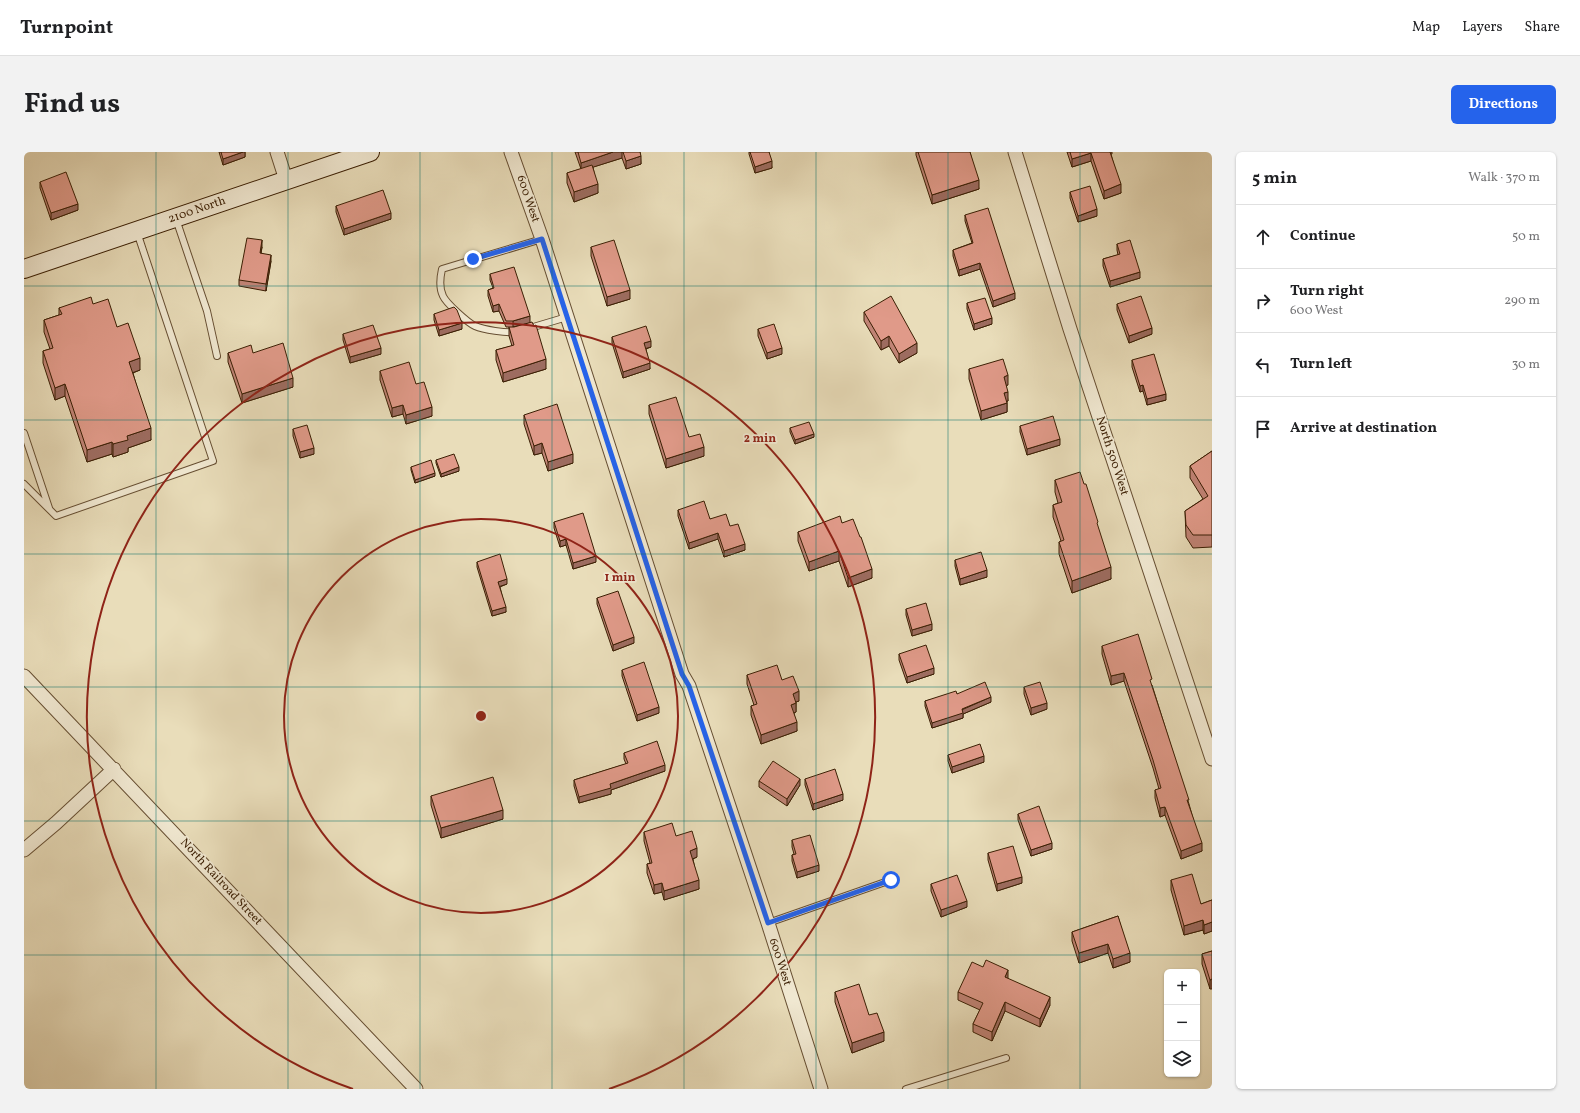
<!DOCTYPE html>
<html lang="en">
<head>
<meta charset="utf-8">
<style>
  :root { --surface:#fff; --page:#f2f2f2; --text:#202124; --muted:#757577; --line:#e0e0e0; --accent:#2563eb }
  body { margin:0; font-family:Vollkorn,serif; background:var(--page); color:var(--text) }
  .controls { position:absolute; right:12px; bottom:12px; display:grid; overflow:hidden; border-radius:6px; box-shadow:0 1px 3px #0004 }
  .controls button { width:36px; height:36px; display:grid; place-items:center; padding:0; border:0; border-bottom:1px solid var(--line); background:var(--surface); color:var(--text); font:20px sans-serif }
  .stop { position:absolute; width:12px; height:12px; margin:-9px; border:3px solid #2563eb; border-radius:50%; background:#fff }
  .stop.end { background:#2563eb; border-color:#fff; box-shadow:0 1px 4px #0008 }
  .list { margin:0; padding:0; list-style:none }
  h2 { display:flex; justify-content:space-between; align-items:center; height:52px; margin:0; padding:0 16px; font-size:17px }
  h2 small { font-size:13px; font-weight:400; color:var(--muted) }
  .list li { display:grid; grid-template-columns:26px 1fr auto; gap:12px; align-items:center; box-sizing:border-box; height:64px; padding:0 16px; border-top:1px solid var(--line) }
  .list b { display:block; font-size:15px; white-space:nowrap }
  .list p { margin:0; font-size:13px; white-space:nowrap; color:var(--muted) }
  .list em { font-size:13px; font-style:normal; color:var(--muted) }
  .icon { flex:none; width:22px; height:22px; fill:none; stroke:currentColor; stroke-width:2; stroke-linecap:round; stroke-linejoin:round }
  .map { position:relative; flex:none; width:1188px; height:937px; overflow:hidden; border-radius:6px }
  header { display:flex; align-items:center; gap:24px; box-sizing:border-box; height:56px; padding:0 20px; background:var(--surface); border-bottom:1px solid var(--line) }
  header strong { font-size:19px }
  nav { display:flex; gap:22px; margin-inline-start:auto; font-size:14px }
  .intro { display:flex; align-items:center; justify-content:space-between; box-sizing:border-box; height:96px; padding:0 24px }
  h1 { margin:0; font-size:28px }
  .button { padding:10px 18px; border-radius:6px; background:var(--accent); color:#fff; font-size:14px; font-weight:700 }
  main { display:flex; gap:24px; padding:0 24px }
  aside { flex:1; background:var(--surface); border-radius:6px; box-shadow:0 1px 3px #0004 }
  .map>svg:first-child { display:block }
  .lines { fill:none; stroke-linecap:round; stroke-linejoin:round }
  .lane-casing { stroke:#664e32; stroke-width:8 }
  .street-casing { stroke:#664e32; stroke-width:15 }
  .secondary-casing { stroke:#3b1f04; stroke-width:20 }
  .lane { stroke:#f1e9d2; stroke-width:6 }
  .street { stroke:#f1e9d2; stroke-width:13 }
  .secondary { stroke:#f1e9d2; stroke-width:18 }
  .wall { fill:#c18476; stroke:#3b1f04 }
  .shaded-wall { fill:#9d6c60; stroke:#3b1f04 }
  .building { fill:#e09a89; stroke:#3b1f04 }
  .route { stroke:#2563eb; stroke-width:5 }
  .grid { fill:none; stroke:#0f766e; stroke-width:1; stroke-opacity:0.55 }
  .ring { fill:none; stroke:#8f2418; stroke-width:2 }
  .labels { text-anchor:middle; dominant-baseline:central; stroke-width:3.5; stroke-linejoin:round; paint-order:stroke }
  .street-label { font-size:12px; fill:#3b1f04; stroke:#f1e9d2 }
  .centre { fill:#8f2418; stroke:#f1e9d2; stroke-width:2 }
  .ring-label { font-size:12px; text-anchor:middle; font-weight:bold; fill:#8f2418; stroke:#f1e9d2; stroke-width:3.5; stroke-linejoin:round; paint-order:stroke }
</style>
</head>
<body>
<header>
<strong>Turnpoint</strong>
<nav><a>Map</a><a>Layers</a><a>Share</a></nav>
</header>
<div class="intro"><h1>Find us</h1><a class="button">Directions</a></div>
<main>
<div class="map">
<svg width="1188" height="937" viewBox="0 0 1188 937">
  <rect width="100%" height="100%" fill="#e9ddba"/>
  <filter id="stains"><feTurbulence type="fractalNoise" baseFrequency=".005" numOctaves="4"/><feColorMatrix values="0 0 0 0 .2 0 0 0 0 .09 0 0 0 0 .02 0 0 0 .5 -.17"/></filter>
  <radialGradient id="worn" r=".72"><stop offset=".6" stop-color="#630" stop-opacity="0"/><stop offset="1" stop-color="#630" stop-opacity=".3"/></radialGradient>
  <g class="lines">
    <defs>
      <path id="lane" d="M152 67 183 159 193 204
        M506 176 543 165
        M491 180C482 181 460 178 451 174 444 171 422 151 419 144 415 136 416 126 418 117L518 87
        M0 281 25 356
        M0 332 32 364 189 309 113 80
        M744 771 867 728
        M882 937 982 906"/>
      <path id="street" d="M253 0 262 28
        M487 0 518 87 658 522 665 534 744 771 797 937
        M991 0 1046 177 1188 607
        M0 524 392 937
        M0 698 32 671 90 617"/>
      <path id="secondary" d="M0 117 346 0"/>
    </defs>
    <!-- lane casing -->
    <use href="#lane" class="lane-casing"/>
    <!-- street casing -->
    <use href="#street" class="street-casing"/>
    <!-- secondary casing -->
    <use href="#secondary" class="secondary-casing"/>
    <!-- lane -->
    <use href="#lane" class="lane"/>
    <!-- street -->
    <use href="#street" class="street"/>
    <!-- secondary -->
    <use href="#secondary" class="secondary"/>
  </g>
  <!-- wall -->
  <path class="wall" d="M195 0H221V5L199 13Z
    M551 0H616L617 12 602 17 598 6 569 15 574 41 550 50 543 31V21L557 17Z
    M725 0H745L748 16 731 21 725 2Z
    M892 0H946L955 37 908 52 892 3Z
    M1043 0H1088V2H1087L1097 41 1080 47 1067 9 1048 15Z
    M16 30 54 58 27 68 16 36Z
    M1046 40 1073 64 1054 70 1046 46Z
    M312 54 367 67 320 83 312 60Z
    M941 63 991 147 969 155 956 117 935 124 929 104V98L948 91 941 69Z
    M1093 92 1116 126 1086 135 1079 114V107L1094 103 1093 98Z
    M238 95 237 101 247 109 242 139 215 134V128Z
    M567 95 606 147 583 154 567 104Z
    M466 122 506 171 522 217 479 230 472 208V198L488 194 485 184V175H482L475 159 469 160 464 144V138L469 136 466 128Z
    M943 151 968 172 950 178 943 157Z
    M69 152 93 175 116 218 109 221 127 288 104 296V300L89 305 88 302 63 310 41 244 31 248 19 211V199L26 197 20 180V168L35 163V156Z
    M1093 152 1128 182 1105 191 1093 158Z
    M840 160 893 201 875 211 865 194 857 198 840 169Z
    M410 162 438 177 415 184 410 168Z
    M734 177 758 202 743 207 734 184Z
    M319 182 357 202 326 211 319 188Z
    M588 185 627 195 622 197 626 217 599 226 588 191Z
    M204 201H229L269 235 218 251 204 210Z
    M1108 208 1142 248 1123 253 1119 239 1116 240 1108 215Z
    M945 217 984 233H982L984 249H983V260L957 268 945 227Z
    M356 219 392 232 408 264 382 272 379 262 368 265 356 228Z
    M625 253 665 285 680 304 642 316 625 262Z
    M500 263 549 311 524 319 518 301 510 303 500 272Z
    M996 274 1036 293 1003 303 996 280Z
    M766 276 790 285 771 292 766 280Z
    M269 277 290 302 276 306 269 284Z
    M1188 299V395L1169 396 1162 385 1161 359 1179 347 1166 326V314Z
    M412 308 435 319 417 325 412 311Z
    M387 315 411 324 391 331 387 318Z
    M1031 328 1074 376 1087 427 1048 441 1035 402V390L1037 389 1029 365V353L1034 351 1031 340Z
    M654 358 686 367 706 374 721 398 700 405 694 387 665 397 654 364Z
    M530 370 572 410 549 417 542 393 536 395 530 376Z
    M818 371 848 426 824 435 815 409 785 419 774 389V380Z
    M931 408 963 425 936 433 931 414Z
    M453 410 483 432 476 435 482 460 468 464 453 415Z
    M573 446 610 491 589 499 573 452Z
    M882 457 908 478 888 484 882 463Z
    M1078 494 1128 533 1165 652 1178 699 1157 707 1141 663 1136 665 1131 646V638L1135 637 1129 616 1100 529 1087 533 1078 502Z
    M875 502 910 522 883 531 875 508Z
    M598 518 635 561 613 569 598 524Z
    M723 523 758 528 775 549 772 550V560L770 561 773 579 737 592 727 563V554L730 553 723 532Z
    M1000 535 1023 557 1007 563 1000 542Z
    M933 542 967 550 939 562V566L908 576 901 554V549Z
    M600 601 641 619 587 638V642L555 651 550 634V628L602 612 600 607Z
    M924 603 960 610 928 621 924 609Z
    M781 627 819 648 789 658 781 633Z
    M735 629 776 633 763 654 735 635Z
    M407 644 479 667 417 686 407 653Z
    M994 662 1028 697 1007 704 994 668Z
    M620 680 652 684 673 705 669 707 675 737 640 748 638 740 630 742 623 721V712L626 711 620 689Z
    M768 688 795 719 773 726 768 709V703L770 702 768 695Z
    M964 701 998 731 973 739 964 708Z
    M1147 728 1177 752 1188 748V779L1180 782 1179 778 1160 783 1147 738Z
    M907 732 943 755 917 765 907 739Z
    M1094 764 1106 810 1089 816 1084 801 1055 811 1048 789V780Z
    M1188 799 1186 837 1178 812V802Z
    M984 827 1026 853 1016 875 981 859 968 889 949 880V872L956 858 934 848V840Z
    M811 840 845 863 860 889 828 901 811 850Z"/>
  <!-- shaded-wall -->
  <path class="shaded-wall" d="M219 0H221V5L199 13V7Z
    M589 0H598V6L557 19V11Z
    M1067 1V9L1048 15V7Z
    M617 4V12L602 17V9Z
    M748 9V16L731 21V15Z
    M955 28V37L908 52V43Z
    M574 32V41L550 50V40Z
    M1097 32V41L1080 47V39Z
    M54 52V58L27 68V61Z
    M1073 57V64L1054 70V64Z
    M367 61V67L320 83V77Z
    M238 88V95L236 107V101Z
    M247 103V109L242 139V132Z
    M956 111V117L935 124V118Z
    M1116 120V126L1086 135V129Z
    M606 138V147L583 154V145Z
    M991 141V147L969 155V149Z
    M475 152V159L469 160V154Z
    M506 164V171L489 175V169Z
    M968 166V172L950 178V172Z
    M438 171V177L415 184V178Z
    M1128 176V182L1105 191V184Z
    M865 184V194L857 198V189Z
    M627 189V195L620 197V191Z
    M893 191V201L875 211V202Z
    M357 196V202L326 211V205Z
    M758 196V202L743 207V201Z
    M116 206V218L105 222V210Z
    M522 207V217L479 230V221Z
    M626 211V217L599 226V220Z
    M984 223V233L980 234V225Z
    M269 226V235L218 251V242Z
    M41 232V244L31 248V236Z
    M1119 233V239L1116 240V234Z
    M984 240V249L980 250V241Z
    M1142 242V248L1123 253V247Z
    M983 251V260L957 268V259Z
    M379 253V262L368 265V256Z
    M408 255V264L382 272V263Z
    M127 276V288L104 296V300L89 305V292L103 284Z
    M790 282V285L771 292V288Z
    M1036 287V293L1003 303V297Z
    M88 290V302L63 310V298Z
    M518 291V301L510 303V294Z
    M680 295V304L642 316V307Z
    M290 296V302L276 306V300Z
    M549 302V311L524 319V310Z
    M435 315V319L417 325V322Z
    M411 321V324L391 331V328Z
    M694 381V387L665 397V391Z
    M542 387V393L536 395V389Z
    M721 392V398L700 405V399Z
    M815 399V409L785 419V410Z
    M572 404V410L549 417V411Z
    M1087 415V427L1048 441V429Z
    M848 417V426L824 435V426Z
    M963 418V425L936 433V427Z
    M483 427V432L474 435V430Z
    M482 455V460L468 464V459Z
    M908 472V478L888 484V478Z
    M610 485V491L589 499V493Z
    M910 516V522L883 531V525Z
    M1100 521V529L1087 533V524Z
    M775 539V549L769 551V542Z
    M967 545V550L939 562V566L908 576V571Z
    M772 551V560L767 562V553Z
    M1023 551V557L1007 563V556Z
    M635 555V561L613 569V563Z
    M773 570V579L737 592V583Z
    M960 604V610L928 621V615Z
    M641 613V619L587 638V642L555 651V645L586 632Z
    M776 627V633L763 654V647Z
    M819 642V648L789 658V652Z
    M1141 655V663L1136 665V656Z
    M479 658V667L417 686V676Z
    M1028 691V697L1007 704V698Z
    M1178 691V699L1157 707V699Z
    M673 696V705L666 708V699Z
    M795 713V719L773 726V720Z
    M998 725V731L973 739V732Z
    M675 728V737L640 748V739Z
    M638 731V740L630 742V733Z
    M943 749V755L917 765V758Z
    M1179 768V778L1160 783V774Z
    M1188 770V779L1180 782V773Z
    M1084 792V801L1055 811V801Z
    M1106 801V810L1089 816V807Z
    M984 818V827L981 825Z
    M1188 827V837H1186V828Z
    M1026 845V853L1016 875V867Z
    M981 850V859L968 889V880Z
    M860 880V889L828 901V891Z"/>
  <!-- building -->
  <path class="building" d="M197 0H219L199 7Z
    M554 0H589L557 11Z
    M599 0H616L617 4 602 9Z
    M726 0H745L748 9 731 15Z
    M894 0H946L955 28 908 43Z
    M1046 0H1086L1097 32 1080 39 1067 1 1048 7Z
    M568 13 574 32 550 40 543 21Z
    M42 20 54 52 27 61 16 30Z
    M1066 34 1073 57 1054 64 1046 40Z
    M359 38 367 61 320 77 312 54Z
    M964 56 991 141 969 149 956 111 935 118 929 98 949 91 941 63Z
    M223 86 238 88 236 101 247 103 242 132 215 128Z
    M590 88 606 138 583 145 567 95Z
    M1106 88 1116 120 1086 129 1079 107 1096 102 1093 92Z
    M490 115 506 164 489 169H482L475 152 469 154 464 138 470 136 466 122Z
    M867 144 893 191 875 202 865 184 857 189 840 160Z
    M1117 144 1128 176 1105 184 1093 152Z
    M67 145 69 152 84 147 93 175 104 171 116 206 105 210 127 276 103 284 104 288 89 292 88 290 63 298 41 232 31 236 19 199 29 196 20 168 38 162 35 156Z
    M961 146 968 166 950 172 943 151Z
    M430 155 433 158 438 171 415 178 410 162Z
    M508 170 510 174 512 173 522 207 479 221 472 198 490 193 485 175H490Z
    M750 172 758 196 743 201 734 177Z
    M349 173 357 196 326 205 319 182Z
    M622 174 627 189 620 191 626 211 599 220 588 185Z
    M259 191 269 226 218 242 204 201 227 193 229 201Z
    M1130 202 1142 242 1123 247 1119 233 1116 234 1108 208Z
    M979 207 984 223 980 225 984 240 980 241 983 251 957 259 945 217Z
    M385 210 392 232 400 230 408 255 382 263 379 253 368 256 356 219Z
    M652 245 665 285 676 282 680 295 642 307 625 253Z
    M533 252 549 302 524 310 518 291 510 294 500 263Z
    M1029 264 1036 287 1003 297 996 274Z
    M785 270 790 282 771 288 766 276Z
    M283 273 290 296 276 300 269 277Z
    M1188 299V383H1169L1162 373 1161 359 1184 344 1166 314Z
    M430 302 435 315 417 322 412 308Z
    M407 308 411 321 391 328 387 315Z
    M1056 320 1060 332H1062L1074 370 1073 371 1087 415 1048 429 1035 390 1040 388 1029 353 1038 350 1031 328Z
    M680 349 686 367 702 362 706 374 714 372 721 392 700 399 694 381 665 391 654 358Z
    M559 361 572 404 549 411 542 387 536 389 530 370Z
    M816 364 818 371 829 367 836 385H837L848 417 824 426 815 399 785 410 774 380Z
    M957 400 963 418 936 427 931 408Z
    M476 402 483 427 474 430 482 455 468 459 453 410Z
    M594 439 610 485 589 493 573 446Z
    M902 451 908 472 888 478 882 457Z
    M1114 482 1128 527 1126 528 1165 648H1163L1178 691 1157 699 1141 655 1136 656 1131 638 1137 636 1129 608 1100 521 1087 524 1078 494Z
    M902 493 910 516 883 525 875 502Z
    M620 510 635 555 613 563 598 518Z
    M753 513 758 528 769 524 775 539 769 542 772 551 767 553 773 570 737 583 727 554 733 552 723 523Z
    M961 530 967 545 938 557 939 561 908 571 901 549 932 539 933 542Z
    M1016 530 1023 551 1007 556 1000 535Z
    M633 589 641 613 586 632 587 636 555 645 550 628 604 611 600 601Z
    M956 592 960 604 928 615 924 603Z
    M749 609 776 627 763 647 735 629Z
    M811 617 819 642 789 652 781 627Z
    M469 625 479 658 417 676 407 644Z
    M1015 654 1028 691 1007 698 994 662Z
    M648 671 652 684 668 679 673 696 666 699 675 728 640 739 638 731 630 733 623 712 628 711 620 680Z
    M786 683 795 713 773 720 768 703 772 702 768 688Z
    M989 694 998 725 973 732 964 701Z
    M1168 722 1177 752 1188 748V770L1180 773 1179 768 1160 774 1147 728Z
    M933 723 943 749 917 758 907 732Z
    M1094 764 1106 801 1089 807 1084 792 1055 801 1048 780Z
    M1188 799V827L1186 828 1178 802Z
    M962 808 984 818 981 825 1026 845 1016 867 981 850 968 880 949 872 959 851 934 840 948 810 959 815Z
    M835 832 845 863 853 861 860 880 828 891 811 840Z"/>
  <g class="lines">
    <!-- route -->
    <path class="route" d="M449 107 518 87 658 522 665 534 744 771 867 728"/>
  </g>
  <!-- grid -->
  <path class="grid" d="M132 0V937M264 0V937M396 0V937M528 0V937M660 0V937M792 0V937M924 0V937M1056 0V937M0 134H1188M0 268H1188M0 402H1188M0 535H1188M0 669H1188M0 803H1188"/>
  <!-- distance rings -->
  <g class="ring">
    <circle cx="457" cy="564" r="197"/>
    <path d="M329 937A394 394 0 1 1 585 937"/>
  </g>
  <g class="labels">
    <!-- street labels -->
    <g class="street-label">
      <text transform="translate(504 47) rotate(71)">600 West</text>
      <text transform="translate(173 58) rotate(-19)">2100 North</text>
      <text transform="translate(1088 304) rotate(72)">North 500 West</text>
      <text transform="translate(197 730) rotate(47)">North Railroad Street</text>
      <text transform="translate(756 810) rotate(72)">600 West</text>
    </g>
  </g>
  <circle cx="457" cy="564" r="6" class="centre"/>
  <g class="ring-label">
    <text x="736" y="290">2 min</text>
    <text x="596" y="429">1 min</text>
  </g>
  <rect width="100%" height="100%" filter="url(#stains)"/>
  <rect width="100%" height="100%" fill="url(#worn)"/>
</svg>
<div class="controls">
<button>+</button>
<button>−</button>
<button><svg class="icon" aria-label="layers" viewBox="0 0 24 24"><path d="M12 4l9 5-9 5-9-5zM3 14l9 5 9-5"/></svg></button>
</div>
<div class="stop" style="left:867px;top:728px"></div>
<div class="stop end" style="left:449px;top:107px"></div>
</div>
<aside>
<h2>5 min<small>Walk · 370 m</small></h2>
<ul class="list">
<li><svg class="icon" aria-label="ahead" viewBox="0 0 24 24"><path d="M12 20V5M6 11l6-6 6 6"/></svg><div><b>Continue</b></div><em>50 m</em></li>
<li><svg class="icon" aria-label="right" viewBox="0 0 24 24"><path d="M7 20v-9h11M14 6l5 5-5 5"/></svg><div><b>Turn right</b><p>600 West</p></div><em>290 m</em></li>
<li><svg class="icon" aria-label="left" viewBox="0 0 24 24"><path d="M17 20v-9H6M10 6l-5 5 5 5"/></svg><div><b>Turn left</b></div><em>30 m</em></li>
<li><svg class="icon" aria-label="arrive" viewBox="0 0 24 24"><path d="M6 21V4h12l-3 4 3 4H6"/></svg><div><b>Arrive at destination</b></div></li>
</ul>
</aside>
</main>
</body>
</html>
